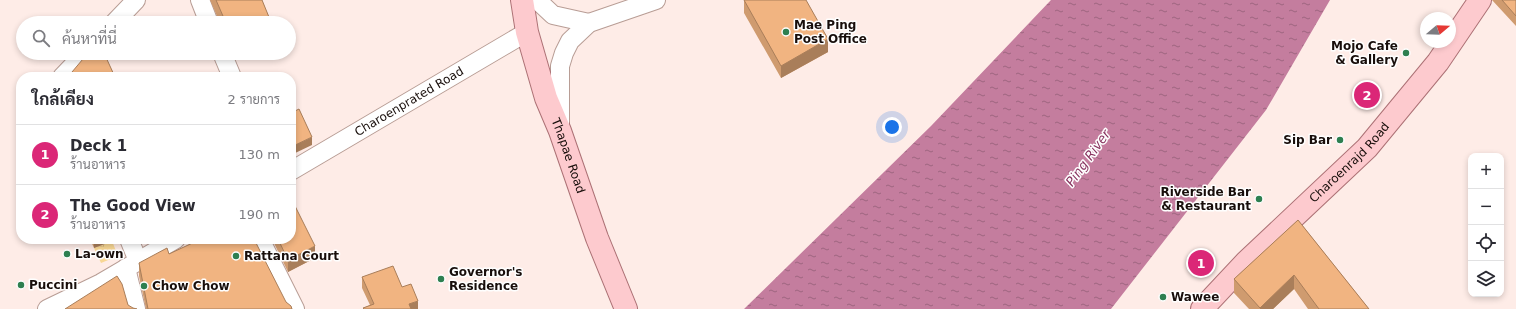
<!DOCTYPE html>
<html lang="th">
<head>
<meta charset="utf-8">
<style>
  :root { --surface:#fff; --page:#f2f2f3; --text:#2b2b33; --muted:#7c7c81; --line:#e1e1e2; --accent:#db2777 }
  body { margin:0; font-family:"DejaVu Sans",Sarabun,sans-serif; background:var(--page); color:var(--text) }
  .controls { position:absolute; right:12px; bottom:12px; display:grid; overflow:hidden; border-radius:8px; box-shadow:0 2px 6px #0003 }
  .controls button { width:36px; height:36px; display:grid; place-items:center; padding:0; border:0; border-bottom:1px solid var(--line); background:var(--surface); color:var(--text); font:20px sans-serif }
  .compass { position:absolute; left:1420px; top:12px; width:36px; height:36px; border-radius:50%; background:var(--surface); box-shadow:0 2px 6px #0003; rotate:71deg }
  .you { position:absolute; left:892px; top:127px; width:14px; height:14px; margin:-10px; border:3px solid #fff; border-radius:50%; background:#1a73e8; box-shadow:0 0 0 6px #1a73e833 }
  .badge { display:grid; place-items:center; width:26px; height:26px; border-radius:50%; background:var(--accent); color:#fff; font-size:13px; font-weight:700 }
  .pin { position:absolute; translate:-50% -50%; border:2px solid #fff; box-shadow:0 1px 4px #0006 }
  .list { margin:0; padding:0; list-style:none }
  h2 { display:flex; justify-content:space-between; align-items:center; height:52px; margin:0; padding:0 16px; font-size:17px }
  h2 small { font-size:13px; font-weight:400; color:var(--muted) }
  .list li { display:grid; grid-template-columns:26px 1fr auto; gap:12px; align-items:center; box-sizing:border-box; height:60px; padding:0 16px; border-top:1px solid var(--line) }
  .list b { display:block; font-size:15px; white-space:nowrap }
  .list p { margin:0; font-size:13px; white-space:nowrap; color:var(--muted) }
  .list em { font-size:13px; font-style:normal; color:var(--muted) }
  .icon { flex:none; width:22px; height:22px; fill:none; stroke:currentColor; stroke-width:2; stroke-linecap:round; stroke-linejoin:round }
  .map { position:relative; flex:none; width:1516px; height:309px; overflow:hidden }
  .search { position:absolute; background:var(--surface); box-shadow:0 2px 6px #0003; left:16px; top:16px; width:280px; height:44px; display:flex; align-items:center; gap:10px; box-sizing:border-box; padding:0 14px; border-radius:22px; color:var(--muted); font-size:15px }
  .panel { position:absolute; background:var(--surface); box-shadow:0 2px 6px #0003; left:16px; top:72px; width:280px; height:172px; border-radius:16px }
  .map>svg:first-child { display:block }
  .grass { fill:url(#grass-tufts) }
  .water { fill:url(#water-ripples) }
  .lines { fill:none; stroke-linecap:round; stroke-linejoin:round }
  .minor-casing { stroke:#b89d95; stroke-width:20 }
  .major-casing { stroke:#ac7175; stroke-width:24 }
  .minor { stroke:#fff; stroke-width:18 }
  .major { stroke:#fdcace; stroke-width:22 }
  .wall { fill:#cf9b6f }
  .shaded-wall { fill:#a97e5a }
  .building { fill:#f1b481; stroke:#a97e5a }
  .poi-dot { fill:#2e7f50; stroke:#fefefe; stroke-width:1.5 }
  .labels { text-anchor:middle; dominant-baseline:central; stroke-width:3; stroke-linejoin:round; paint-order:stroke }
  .poi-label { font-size:12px; font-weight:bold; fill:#180e0b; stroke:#fefefe; text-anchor:start }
  .street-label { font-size:12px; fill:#180e0b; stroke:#fefefe }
  .water-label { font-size:13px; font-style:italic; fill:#88325f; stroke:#fefefe }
</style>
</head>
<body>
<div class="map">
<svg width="1516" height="309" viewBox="0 0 1516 309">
  <defs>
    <pattern id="grass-tufts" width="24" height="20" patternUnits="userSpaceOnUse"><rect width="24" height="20" fill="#f8d794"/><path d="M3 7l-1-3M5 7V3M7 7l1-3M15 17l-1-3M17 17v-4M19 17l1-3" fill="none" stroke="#d4b77e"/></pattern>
    <pattern id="water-ripples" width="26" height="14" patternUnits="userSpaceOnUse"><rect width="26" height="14" fill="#c47d9e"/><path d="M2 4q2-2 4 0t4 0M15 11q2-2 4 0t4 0" fill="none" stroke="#9e657f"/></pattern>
  </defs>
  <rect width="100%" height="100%" fill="#feece7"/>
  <!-- grass -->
  <path class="grass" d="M112 241 118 256 101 263 94 248Z"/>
  <!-- water -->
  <path class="water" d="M1051 0H1330L1266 110 1111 309H744L931 126Z"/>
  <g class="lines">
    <defs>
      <g id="minor">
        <path d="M200 0 209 23"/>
        <path d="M537 0 553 15 589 23"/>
        <path d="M114 23 136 0"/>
        <path d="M222 53 232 77"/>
        <path d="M62 77 85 53"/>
        <path d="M560 126V66L564 53 570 41 589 23 656 0"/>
        <path id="s1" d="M291 171 527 32"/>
        <path d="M129 239 138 261"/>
        <path d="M260 239 295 309"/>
        <path d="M126 268 136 309"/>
        <path d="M47 309 101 283 176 239"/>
      </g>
      <g id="major">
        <path id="s2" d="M522 0 527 32 546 98 560 131 597 238 626 309"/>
        <path id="s3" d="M1202 309 1246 262 1367 148 1438 62 1480 0"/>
      </g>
    </defs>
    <!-- minor casing -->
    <use href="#minor" class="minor-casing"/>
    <!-- major casing -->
    <use href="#major" class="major-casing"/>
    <!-- minor -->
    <use href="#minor" class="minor"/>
    <!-- major -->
    <use href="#major" class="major"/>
  </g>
  <!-- wall -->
  <path class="wall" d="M210 0H262L271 23H220Z
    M744 0 828 52 781 78 744 13Z
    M1492 0H1516V26Z
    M1298 220 1369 309H1308L1294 289 1273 309H1249L1234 293V279Z
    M90 239H112V241L94 248Z
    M272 239H291L315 258 288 272Z
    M169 254 286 302 292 309H146L139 276V263Z
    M362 277 402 287 418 309H363V308L370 305 362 288Z"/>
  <!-- shaded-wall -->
  <path class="shaded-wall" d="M828 39V52L781 78V66Z
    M312 137V145L291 155V147Z
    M98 239H112V241L94 248V240Z
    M315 246V258L288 272V260Z
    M1294 275V289L1273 309H1260V308Z
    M418 301V309H409V304Z"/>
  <!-- building -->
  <path class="building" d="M216 0H262L271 22 268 23H226Z
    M744 0H806L828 39 781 66Z
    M1502 0H1516V16Z
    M88 53H104L115 77H74L72 72Z
    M299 109 312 137 291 147V113Z
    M291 198 315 246 288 260 278 239H291Z
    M1298 220 1369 309H1319L1294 275 1260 308 1234 279Z
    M201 239H254L286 302 291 306 292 309H148L139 263 167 248 169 254Z
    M393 266 402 287 411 284 418 301 409 304 411 309H364L363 308 374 304 362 277Z
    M117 276 122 284 128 305 133 308 137 309H65Z"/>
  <!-- markers -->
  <g class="poi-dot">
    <circle cx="786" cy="32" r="4"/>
    <circle cx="1406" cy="53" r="4"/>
    <circle cx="1340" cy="140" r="4"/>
    <circle cx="1259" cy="199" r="4"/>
    <circle cx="67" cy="254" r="4"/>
    <circle cx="236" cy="256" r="4"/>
    <circle cx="441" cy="279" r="4"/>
    <circle cx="21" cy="285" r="4"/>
    <circle cx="144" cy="286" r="4"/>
    <circle cx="1163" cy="297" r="4"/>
  </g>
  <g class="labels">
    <!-- poi labels -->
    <g class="poi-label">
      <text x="794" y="25">Mae Ping<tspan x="794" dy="14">Post Office</tspan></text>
      <text x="1398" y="46" text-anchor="end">Mojo Cafe<tspan x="1398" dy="14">&amp; Gallery</tspan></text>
      <text x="1332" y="140" text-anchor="end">Sip Bar</text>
      <text x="1251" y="192" text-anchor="end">Riverside Bar<tspan x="1251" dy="14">&amp; Restaurant</tspan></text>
      <text x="75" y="254">La-own</text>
      <text x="244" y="256">Rattana Court</text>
      <text x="449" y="272">Governor's<tspan x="449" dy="14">Residence</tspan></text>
      <text x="29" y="285">Puccini</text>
      <text x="152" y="286">Chow Chow</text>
      <text x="1171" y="297">Wawee</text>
    </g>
    <!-- street labels -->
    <g class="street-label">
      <text stroke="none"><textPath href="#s1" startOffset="137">Charoenprated Road</textPath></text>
      <text stroke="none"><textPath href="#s2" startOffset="163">Thapae Road</textPath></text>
      <text stroke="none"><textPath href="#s3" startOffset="208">Charoenrajd Road</textPath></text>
    </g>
    <!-- water labels -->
    <g class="water-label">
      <text transform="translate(1088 158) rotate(-54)">Ping River</text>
    </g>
  </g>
</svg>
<div class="controls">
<button>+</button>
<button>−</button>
<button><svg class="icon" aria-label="locate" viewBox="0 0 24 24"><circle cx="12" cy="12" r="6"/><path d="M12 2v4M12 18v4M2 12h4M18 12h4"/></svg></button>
<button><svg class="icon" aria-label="layers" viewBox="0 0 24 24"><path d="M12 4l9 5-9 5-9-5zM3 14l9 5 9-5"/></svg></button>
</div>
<svg class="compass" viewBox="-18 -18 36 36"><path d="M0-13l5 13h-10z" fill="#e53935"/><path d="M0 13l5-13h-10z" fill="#7c7c81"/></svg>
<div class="you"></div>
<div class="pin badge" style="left:1201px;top:263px">1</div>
<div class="pin badge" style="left:1367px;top:95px">2</div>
<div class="search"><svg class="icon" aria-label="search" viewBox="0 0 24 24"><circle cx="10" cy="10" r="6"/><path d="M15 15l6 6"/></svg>ค้นหาที่นี่</div>
<section class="panel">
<h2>ใกล้เคียง<small>2 รายการ</small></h2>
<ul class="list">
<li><span class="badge">1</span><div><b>Deck 1</b><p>ร้านอาหาร</p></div><em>130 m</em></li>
<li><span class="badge">2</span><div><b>The Good View</b><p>ร้านอาหาร</p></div><em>190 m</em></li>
</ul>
</section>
</div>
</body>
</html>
